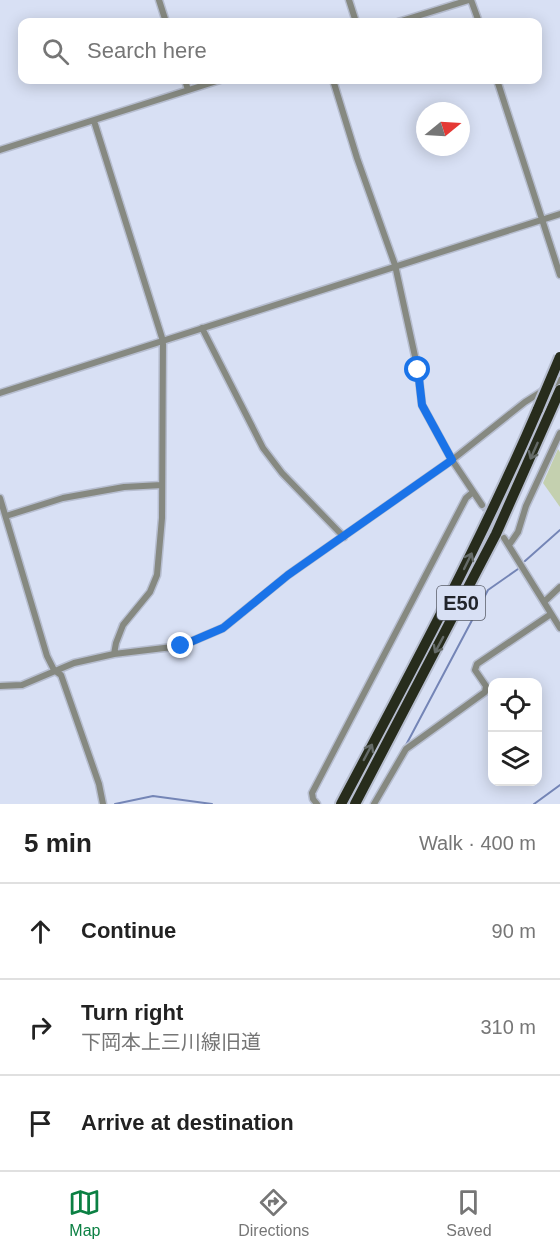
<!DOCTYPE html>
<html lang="en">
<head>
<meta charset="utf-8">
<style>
  :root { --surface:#fff; --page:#f6f6f6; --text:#222; --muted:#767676; --line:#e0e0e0; --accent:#0b8043 }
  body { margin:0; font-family:Helvetica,"Noto Sans JP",sans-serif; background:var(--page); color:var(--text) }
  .controls { position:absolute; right:18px; bottom:18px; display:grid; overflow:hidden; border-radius:12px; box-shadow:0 3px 15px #0003 }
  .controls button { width:54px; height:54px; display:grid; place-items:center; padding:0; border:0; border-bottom:2px solid var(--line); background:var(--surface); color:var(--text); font:30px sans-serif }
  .compass { position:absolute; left:416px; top:102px; width:54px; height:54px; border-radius:50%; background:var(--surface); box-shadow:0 3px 15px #0003; rotate:72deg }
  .stop { position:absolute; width:18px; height:18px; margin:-14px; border:4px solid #1a73e8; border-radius:50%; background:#fff }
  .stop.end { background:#1a73e8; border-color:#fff; box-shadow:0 2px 6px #0008 }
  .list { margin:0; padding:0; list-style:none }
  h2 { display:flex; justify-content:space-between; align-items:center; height:78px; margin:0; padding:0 24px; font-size:26px }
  h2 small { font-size:20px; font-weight:400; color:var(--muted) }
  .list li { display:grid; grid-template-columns:39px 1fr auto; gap:18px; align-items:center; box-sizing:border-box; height:96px; padding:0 24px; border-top:2px solid var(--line) }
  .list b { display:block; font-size:22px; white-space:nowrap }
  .list p { margin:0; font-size:20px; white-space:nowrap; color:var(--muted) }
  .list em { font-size:20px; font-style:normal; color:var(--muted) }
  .icon { flex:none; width:33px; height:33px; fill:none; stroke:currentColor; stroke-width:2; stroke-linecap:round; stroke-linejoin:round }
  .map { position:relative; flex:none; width:560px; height:804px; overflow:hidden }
  .search { position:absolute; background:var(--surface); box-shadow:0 3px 15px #0003; left:18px; right:18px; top:18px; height:66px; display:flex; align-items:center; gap:15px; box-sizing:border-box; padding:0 21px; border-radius:12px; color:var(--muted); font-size:22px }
  .sheet { height:366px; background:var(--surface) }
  nav { display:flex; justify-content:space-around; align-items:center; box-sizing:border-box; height:84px; border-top:2px solid var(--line); background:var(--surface); font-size:16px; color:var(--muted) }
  nav a { display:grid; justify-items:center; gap:3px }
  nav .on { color:var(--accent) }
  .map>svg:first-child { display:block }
  .green { fill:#c4d0af }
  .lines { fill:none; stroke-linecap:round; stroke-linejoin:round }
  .stream { stroke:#7485b6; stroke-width:2 }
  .minor-tunnel { stroke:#b3bacc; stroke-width:6; stroke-dasharray:6 3; stroke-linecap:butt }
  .minor-casing { stroke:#b7bed0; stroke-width:9 }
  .motorway-casing { stroke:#b7bed0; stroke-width:14 }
  .minor { stroke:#868981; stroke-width:6 }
  .motorway { stroke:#272c1c; stroke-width:10 }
  .motorway-bridge-casing { stroke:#b7bed0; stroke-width:14; stroke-linecap:butt }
  .motorway-bridge { stroke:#272c1c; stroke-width:10 }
  .oneway { stroke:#656b68 }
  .route { stroke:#1a73e8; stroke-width:8 }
  .labels { text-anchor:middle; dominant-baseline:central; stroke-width:6; stroke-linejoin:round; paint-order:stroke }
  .shield { fill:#d8e0f4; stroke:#585c67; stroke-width:1.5 }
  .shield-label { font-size:20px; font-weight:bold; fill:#21242b }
</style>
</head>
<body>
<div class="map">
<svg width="560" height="804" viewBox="0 0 560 804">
  <rect width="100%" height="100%" fill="#d8e0f4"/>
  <!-- green -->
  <path class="green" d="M558 449 560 452V507L543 483Z"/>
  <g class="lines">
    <!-- stream -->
    <path class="stream" d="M525 561 560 530
      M406 745 488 590 518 569
      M115 804 153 796 212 804
      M534 804 560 785"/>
    <!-- minor-tunnel -->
    <path class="minor-tunnel" d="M482 505 504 538"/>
    <defs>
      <path id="minor" d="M159 0 166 22
        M349 0 356 22
        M471 0 479 22
        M398 22 469 0
        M185 80 188 90
        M333 80 357 158 395 265 418 370 422 405 452 460 482 505
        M497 80 560 275
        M94 121 163 341 162 518 157 575 150 592 123 625 116 643 114 654
        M0 150 220 80
        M202 328 263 448 282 473 344 537
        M0 393 560 214
        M0 498 47 656 54 670 61 675 99 784 103 804
        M6 516 63 498 124 487 162 485
        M504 538 560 628
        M509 545 518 532 526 506 560 433
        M544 602 560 587
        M0 686 22 685 74 663 114 654 181 646 223 628 288 575 452 460 525 402 560 380
        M317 804 313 799 312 793 466 498 473 492
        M374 804 406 749 485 692 486 686 475 670 477 664 551 614"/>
      <path id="motorway" d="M341 804C410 674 480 544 538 409
        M355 804 496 534 560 390"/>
    </defs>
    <!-- minor casing -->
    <use href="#minor" class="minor-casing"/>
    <!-- motorway casing -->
    <use href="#motorway" class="motorway-casing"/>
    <!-- minor -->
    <use href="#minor" class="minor"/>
    <!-- motorway -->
    <use href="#motorway" class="motorway"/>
    <defs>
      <path id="motorway-bridge" d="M538 409 560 357"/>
    </defs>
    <!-- motorway-bridge casing -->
    <use href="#motorway-bridge" class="motorway-bridge-casing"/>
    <!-- motorway-bridge -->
    <use href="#motorway-bridge" class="motorway-bridge"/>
  </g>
  <!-- one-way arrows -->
  <defs><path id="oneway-shaft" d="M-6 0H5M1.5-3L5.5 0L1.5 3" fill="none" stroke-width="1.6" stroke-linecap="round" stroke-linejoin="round" transform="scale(1.5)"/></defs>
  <g class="oneway">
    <use href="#oneway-shaft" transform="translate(534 451) rotate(114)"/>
    <use href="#oneway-shaft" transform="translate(468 561) rotate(-64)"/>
    <use href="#oneway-shaft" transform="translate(439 645) rotate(118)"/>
    <use href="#oneway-shaft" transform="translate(368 752) rotate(-62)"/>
  </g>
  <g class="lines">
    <!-- route -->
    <path class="route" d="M181 646 223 628 288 575 452 460 422 405 418 370"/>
  </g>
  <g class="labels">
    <!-- shield labels -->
    <rect class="shield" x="437" y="586" width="48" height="34" rx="4.5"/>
    <g class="shield-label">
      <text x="461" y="603">E50</text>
    </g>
  </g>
</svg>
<div class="controls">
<button><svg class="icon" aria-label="locate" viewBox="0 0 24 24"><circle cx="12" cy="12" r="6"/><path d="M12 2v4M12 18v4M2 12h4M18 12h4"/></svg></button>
<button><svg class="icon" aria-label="layers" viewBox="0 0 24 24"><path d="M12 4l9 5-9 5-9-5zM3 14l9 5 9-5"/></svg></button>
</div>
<svg class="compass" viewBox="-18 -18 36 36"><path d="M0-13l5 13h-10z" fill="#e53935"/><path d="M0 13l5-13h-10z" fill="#767676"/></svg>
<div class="stop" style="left:418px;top:370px"></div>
<div class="stop end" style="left:181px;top:646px"></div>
<div class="search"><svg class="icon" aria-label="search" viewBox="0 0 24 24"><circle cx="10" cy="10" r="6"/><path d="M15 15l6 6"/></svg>Search here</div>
</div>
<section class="sheet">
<h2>5 min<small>Walk · 400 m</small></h2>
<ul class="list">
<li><svg class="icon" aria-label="ahead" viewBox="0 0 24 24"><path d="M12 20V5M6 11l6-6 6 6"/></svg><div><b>Continue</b></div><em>90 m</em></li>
<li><svg class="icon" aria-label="right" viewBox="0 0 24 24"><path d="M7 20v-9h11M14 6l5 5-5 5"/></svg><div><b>Turn right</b><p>下岡本上三川線旧道</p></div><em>310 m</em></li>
<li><svg class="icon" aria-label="arrive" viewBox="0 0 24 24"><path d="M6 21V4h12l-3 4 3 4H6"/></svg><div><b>Arrive at destination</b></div></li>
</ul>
</section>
<nav>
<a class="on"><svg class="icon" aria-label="map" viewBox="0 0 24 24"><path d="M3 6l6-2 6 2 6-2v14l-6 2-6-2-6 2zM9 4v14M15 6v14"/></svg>Map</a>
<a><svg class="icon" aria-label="directions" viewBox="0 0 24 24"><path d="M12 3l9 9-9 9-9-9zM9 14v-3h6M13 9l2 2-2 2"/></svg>Directions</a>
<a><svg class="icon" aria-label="saved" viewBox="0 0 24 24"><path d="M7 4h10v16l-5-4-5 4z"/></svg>Saved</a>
</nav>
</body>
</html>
